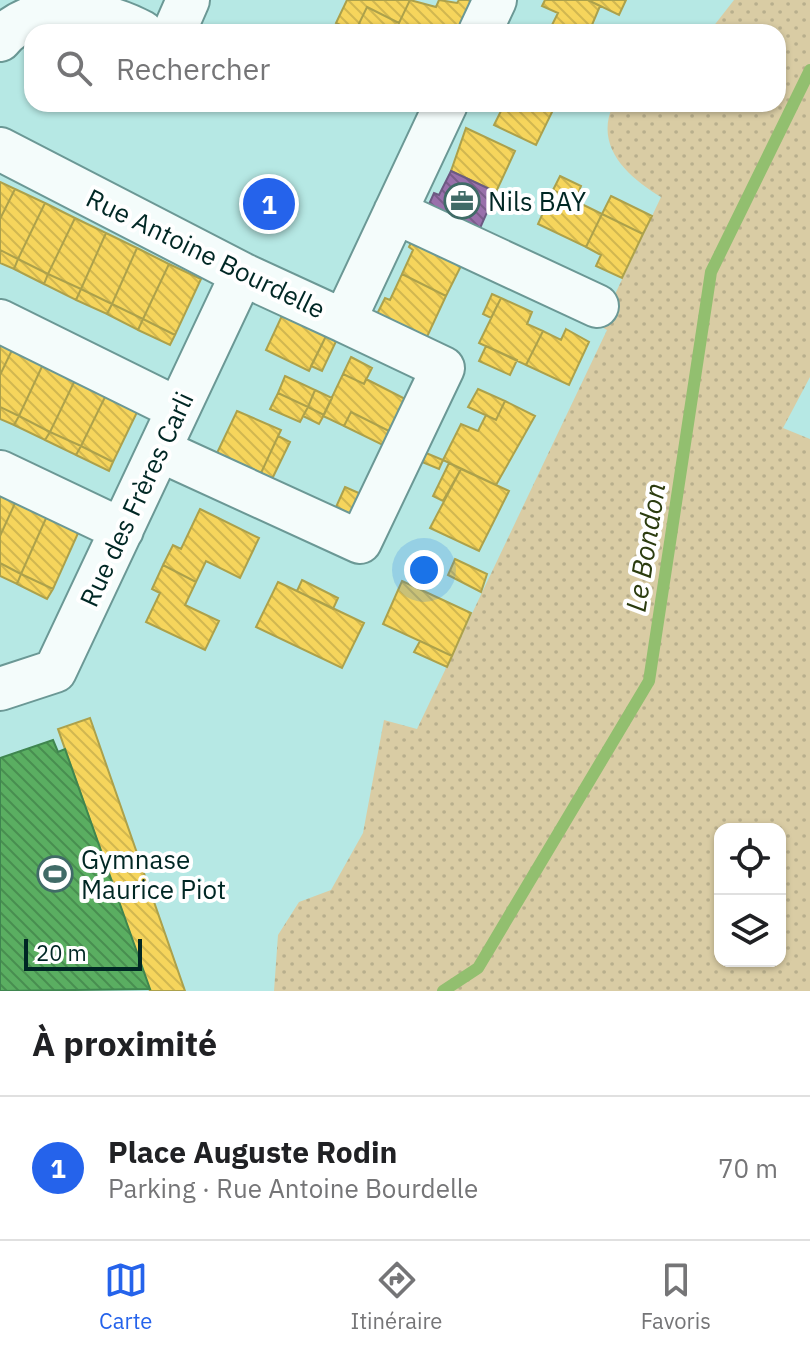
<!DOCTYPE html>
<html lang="fr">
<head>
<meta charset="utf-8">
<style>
  :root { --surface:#fff; --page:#f2f2f2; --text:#202124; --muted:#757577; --line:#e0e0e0; --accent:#2563eb }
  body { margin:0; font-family:"IBM Plex Sans",sans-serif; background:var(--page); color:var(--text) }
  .controls { position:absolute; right:24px; bottom:24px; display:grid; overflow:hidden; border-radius:16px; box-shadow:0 2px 6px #0004 }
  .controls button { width:72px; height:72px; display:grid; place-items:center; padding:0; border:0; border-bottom:2px solid var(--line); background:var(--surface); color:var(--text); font:40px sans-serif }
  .scale { position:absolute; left:24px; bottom:20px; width:118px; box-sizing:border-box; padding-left:8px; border:4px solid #002724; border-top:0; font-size:22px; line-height:28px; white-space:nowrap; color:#002724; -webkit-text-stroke:6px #fff; paint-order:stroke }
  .you { position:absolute; left:424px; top:570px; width:28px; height:28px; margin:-20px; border:6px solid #fff; border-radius:50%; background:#1a73e8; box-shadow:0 0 0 12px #1a73e833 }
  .badge { display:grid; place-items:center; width:52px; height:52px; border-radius:50%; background:var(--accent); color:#fff; font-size:26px; font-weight:700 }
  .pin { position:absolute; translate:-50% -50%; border:4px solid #fff; box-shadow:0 2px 8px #0006 }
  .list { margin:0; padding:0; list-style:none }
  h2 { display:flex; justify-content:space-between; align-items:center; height:104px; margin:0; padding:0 32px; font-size:34px }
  h2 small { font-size:26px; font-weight:400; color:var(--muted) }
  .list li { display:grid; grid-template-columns:52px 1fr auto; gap:24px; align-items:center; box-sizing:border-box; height:144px; padding:0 32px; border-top:2px solid var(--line) }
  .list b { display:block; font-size:30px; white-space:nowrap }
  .list p { margin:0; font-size:26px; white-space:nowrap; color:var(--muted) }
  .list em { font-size:26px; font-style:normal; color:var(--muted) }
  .icon { flex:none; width:44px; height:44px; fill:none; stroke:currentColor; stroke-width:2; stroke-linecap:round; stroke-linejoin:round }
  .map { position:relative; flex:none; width:810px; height:991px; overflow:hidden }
  .search { position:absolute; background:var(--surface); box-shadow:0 2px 6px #0004; left:24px; right:24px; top:24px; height:88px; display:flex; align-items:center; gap:20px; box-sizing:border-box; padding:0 28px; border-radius:24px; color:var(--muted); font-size:30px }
  .sheet { height:248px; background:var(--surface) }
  nav { display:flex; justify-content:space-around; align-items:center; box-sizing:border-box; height:112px; border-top:2px solid var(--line); background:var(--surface); font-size:22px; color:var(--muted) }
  nav a { display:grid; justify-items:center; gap:4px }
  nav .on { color:var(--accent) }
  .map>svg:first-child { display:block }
  .park { fill:url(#park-dots); fill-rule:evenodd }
  .homes { fill:url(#homes-back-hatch); stroke:#aca14b; stroke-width:2 }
  .offices { fill:url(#offices-back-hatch); stroke:#6b5a82; stroke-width:2 }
  .public { fill:url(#public-back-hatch); stroke:#3f864f; stroke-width:2 }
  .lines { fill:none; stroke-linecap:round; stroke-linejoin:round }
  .stream { stroke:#92bf6f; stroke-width:12 }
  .street-casing { stroke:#6b9895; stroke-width:46 }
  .street { stroke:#f4fcfb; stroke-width:42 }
  .labels { text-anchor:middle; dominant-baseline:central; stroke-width:8; stroke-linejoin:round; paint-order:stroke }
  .poi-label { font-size:26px; fill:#002724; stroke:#fff; text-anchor:start }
  .street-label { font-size:26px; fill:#002724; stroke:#fff }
  .water-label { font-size:28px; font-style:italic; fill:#2b3c0f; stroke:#fff }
</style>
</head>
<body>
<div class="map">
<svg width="810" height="991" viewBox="0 0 810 991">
  <defs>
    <pattern id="park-dots" width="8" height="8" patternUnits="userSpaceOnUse" patternTransform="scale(2)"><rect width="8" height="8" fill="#d9cca4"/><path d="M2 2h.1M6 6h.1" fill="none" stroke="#b8af8d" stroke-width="1.8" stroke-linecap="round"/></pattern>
    <pattern id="homes-back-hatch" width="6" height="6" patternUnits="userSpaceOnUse" patternTransform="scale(2)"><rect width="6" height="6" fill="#f6d55c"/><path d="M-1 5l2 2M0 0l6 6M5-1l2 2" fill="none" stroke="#d1b750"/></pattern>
    <pattern id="offices-back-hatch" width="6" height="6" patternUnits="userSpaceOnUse" patternTransform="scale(2)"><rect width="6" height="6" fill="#9970ab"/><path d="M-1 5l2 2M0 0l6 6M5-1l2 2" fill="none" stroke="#7a5c8b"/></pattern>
    <pattern id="public-back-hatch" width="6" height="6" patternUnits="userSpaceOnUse" patternTransform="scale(2)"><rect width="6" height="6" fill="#5aae61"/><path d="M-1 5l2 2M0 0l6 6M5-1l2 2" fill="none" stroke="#488e50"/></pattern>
  </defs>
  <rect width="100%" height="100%" fill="#b6e8e4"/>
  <!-- park -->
  <path class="park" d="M734 0H810V377L783 428 810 439V991H274L278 935 299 902 331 890 363 833 384 720 417 729 607 330 600 326 661 197C628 177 594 147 613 105L778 104V32H709ZM720 829H780V961H720Z"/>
  <!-- homes -->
  <path class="homes" d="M347 0H410L399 23 367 7 355 32 336 23Z
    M410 0 436 7 439 0 457 3 459 0H478L470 32H407L397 27Z
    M545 0H588L600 6 589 32H562L551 27 558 13 542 6Z
    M588 0H626L619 15Z
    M367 7 399 23 395 32H355Z
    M501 104H546L554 108 536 145 494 125 504 105Z
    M466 128 515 151 496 192 451 171Z
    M560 176 581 186 575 201 553 190Z
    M0 182 15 189 0 219Z
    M15 189 45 203 18 259 0 250V219Z
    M553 190 602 214 586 247 538 224Z
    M611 196 652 216 643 234 602 214Z
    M45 203 75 218 48 274 18 259Z
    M602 214 643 234 622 278 596 266 601 255 586 247Z
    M75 218 106 233 81 289 48 274Z
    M416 232 466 256 446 296 402 274 413 250 409 247Z
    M106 233 137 248 112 304 81 289Z
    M137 248 169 264 143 319 112 304Z
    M0 250 18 259 14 269 0 263Z
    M18 259 48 274 44 284 14 269Z
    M169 264 201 279 175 335 143 319Z
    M48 274 81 289 76 300 44 284Z
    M402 274 446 296 426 339 376 316 385 298 390 300Z
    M81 289 112 304 107 314 76 300Z
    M492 294 501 298 491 318 483 314Z
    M501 298 532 312 527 324 543 331 526 365 479 343Z
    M112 304 143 319 138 330 107 314Z
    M286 307 330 328 309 371 266 350Z
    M143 319 175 335 170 345 138 330Z
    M330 328 340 333 322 371 311 366Z
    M566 329 589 342 569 385 526 365 543 331 561 340Z
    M0 339 14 346 0 375Z
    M14 346 45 360 19 416 0 407V375Z
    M486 346 517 360 510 375 479 361Z
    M351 357 372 368 364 384 343 374Z
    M45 360 77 376 50 432 19 416Z
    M343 374 364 384 366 379 415 404 399 436 351 412 344 426 323 416Z
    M77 376 108 391 81 446 50 432Z
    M285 376 315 390 308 407 278 393Z
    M478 389 505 401 496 420 468 407Z
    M315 390 332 398 324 415 308 407Z
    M108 391 140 406 113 462 81 446Z
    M278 393 308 407 300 422 270 409Z
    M505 401 535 416 496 485 443 460 461 424 478 431 486 415 496 420Z
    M0 407 19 416 14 425 0 419Z
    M308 407 324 415 319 424 303 416Z
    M237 411 281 430 261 473 217 453Z
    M351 412 399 436 393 450 344 426Z
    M19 416 50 432 45 440 14 425Z
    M50 432 81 446 76 455 45 440Z
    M278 436 290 442 272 479 261 473Z
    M81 446 113 462 109 471 76 455Z
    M426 453 443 460 439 469 422 462Z
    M449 463 461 469 443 501 433 496Z
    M461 469 509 491 479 551 430 528Z
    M345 487 368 497 359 518 336 507Z
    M0 493 16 501 0 536Z
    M16 501 47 516 21 574 0 563V536Z
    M200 509 259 538 240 578 206 561 196 582 163 565 173 545 181 549Z
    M47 516 79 531 53 589 21 574Z
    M455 559 487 574 481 592 448 575Z
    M0 563 21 574 17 584 0 576Z
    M163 565 196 582 185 605 219 621 205 650 146 622 160 593 152 589Z
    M21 574 53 589 47 599 17 584Z
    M302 580 338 598 333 609 297 591Z
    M402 581 471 613 452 656 383 624Z
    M278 582 364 623 342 668 256 627Z
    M420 641 452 656 447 667 414 652Z
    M90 718 185 991H150L58 729Z"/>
  <!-- offices -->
  <path class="offices" d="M451 171 496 192 477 235 426 211 434 193 439 195Z"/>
  <!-- public -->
  <path class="public" d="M53 740 58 752 65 749 150 989 0 991V758Z"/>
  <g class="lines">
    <!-- stream -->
    <path class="stream" d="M443 991 478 968 649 681 711 272 810 70"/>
    <defs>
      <path id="street" d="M174 32 188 0
        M480 32 495 0
        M0 40C33 0 100 9 142 32
        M0 149 242 274 344 321 446 104
        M395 212 597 306
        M0 321 178 409
        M159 450 360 542 443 368 344 321
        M0 472 122 530
        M0 689 55 671 242 274"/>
    </defs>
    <!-- street casing -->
    <use href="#street" class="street-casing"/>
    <!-- street -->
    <use href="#street" class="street"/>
  </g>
  <!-- icons -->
  <defs>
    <symbol id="office-ring" viewBox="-11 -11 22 22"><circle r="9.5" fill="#fff" stroke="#406b67" stroke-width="1.5"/><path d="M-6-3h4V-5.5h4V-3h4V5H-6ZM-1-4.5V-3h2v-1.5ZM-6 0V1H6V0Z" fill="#406b67"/></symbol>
    <symbol id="stadium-ring" viewBox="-11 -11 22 22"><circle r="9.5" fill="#fff" stroke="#406b67" stroke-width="1.5"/><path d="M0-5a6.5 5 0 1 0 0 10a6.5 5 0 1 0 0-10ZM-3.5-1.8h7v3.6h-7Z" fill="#406b67"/></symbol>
  </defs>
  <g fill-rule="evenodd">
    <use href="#office-ring" x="442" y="181" width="40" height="40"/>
    <use href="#stadium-ring" x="35" y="854" width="40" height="40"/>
  </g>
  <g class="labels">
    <!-- poi labels -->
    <g class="poi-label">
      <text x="488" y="201">Nils BAY</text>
      <text x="81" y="859">Gymnase<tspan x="81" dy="30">Maurice Piot</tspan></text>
    </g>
    <!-- street labels -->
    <g class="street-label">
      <text transform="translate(206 253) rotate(26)">Rue Antoine Bourdelle</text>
      <text transform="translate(136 499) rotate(-65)">Rue des Frères Carli</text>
    </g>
    <!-- water labels -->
    <g class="water-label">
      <text transform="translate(645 547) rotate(-81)">Le Bondon</text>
    </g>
  </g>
</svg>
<div class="controls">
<button><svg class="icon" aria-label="locate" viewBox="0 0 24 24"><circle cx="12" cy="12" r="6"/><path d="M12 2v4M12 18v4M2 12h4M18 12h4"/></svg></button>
<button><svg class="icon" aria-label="layers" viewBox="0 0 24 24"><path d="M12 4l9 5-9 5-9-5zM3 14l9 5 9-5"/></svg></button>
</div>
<div class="scale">20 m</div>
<div class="you"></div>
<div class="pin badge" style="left:269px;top:204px">1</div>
<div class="search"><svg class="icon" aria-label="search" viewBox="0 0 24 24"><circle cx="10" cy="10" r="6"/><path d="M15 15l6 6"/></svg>Rechercher</div>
</div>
<section class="sheet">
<h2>À proximité<small></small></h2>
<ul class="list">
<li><span class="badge">1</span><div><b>Place Auguste Rodin</b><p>Parking · Rue Antoine Bourdelle</p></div><em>70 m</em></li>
</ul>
</section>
<nav>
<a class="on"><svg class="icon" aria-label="map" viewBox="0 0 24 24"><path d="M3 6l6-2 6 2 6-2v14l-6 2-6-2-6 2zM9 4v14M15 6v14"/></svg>Carte</a>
<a><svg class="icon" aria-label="directions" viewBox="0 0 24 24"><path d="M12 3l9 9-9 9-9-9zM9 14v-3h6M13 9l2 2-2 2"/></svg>Itinéraire</a>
<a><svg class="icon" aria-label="saved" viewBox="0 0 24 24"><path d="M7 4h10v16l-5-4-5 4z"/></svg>Favoris</a>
</nav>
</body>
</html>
